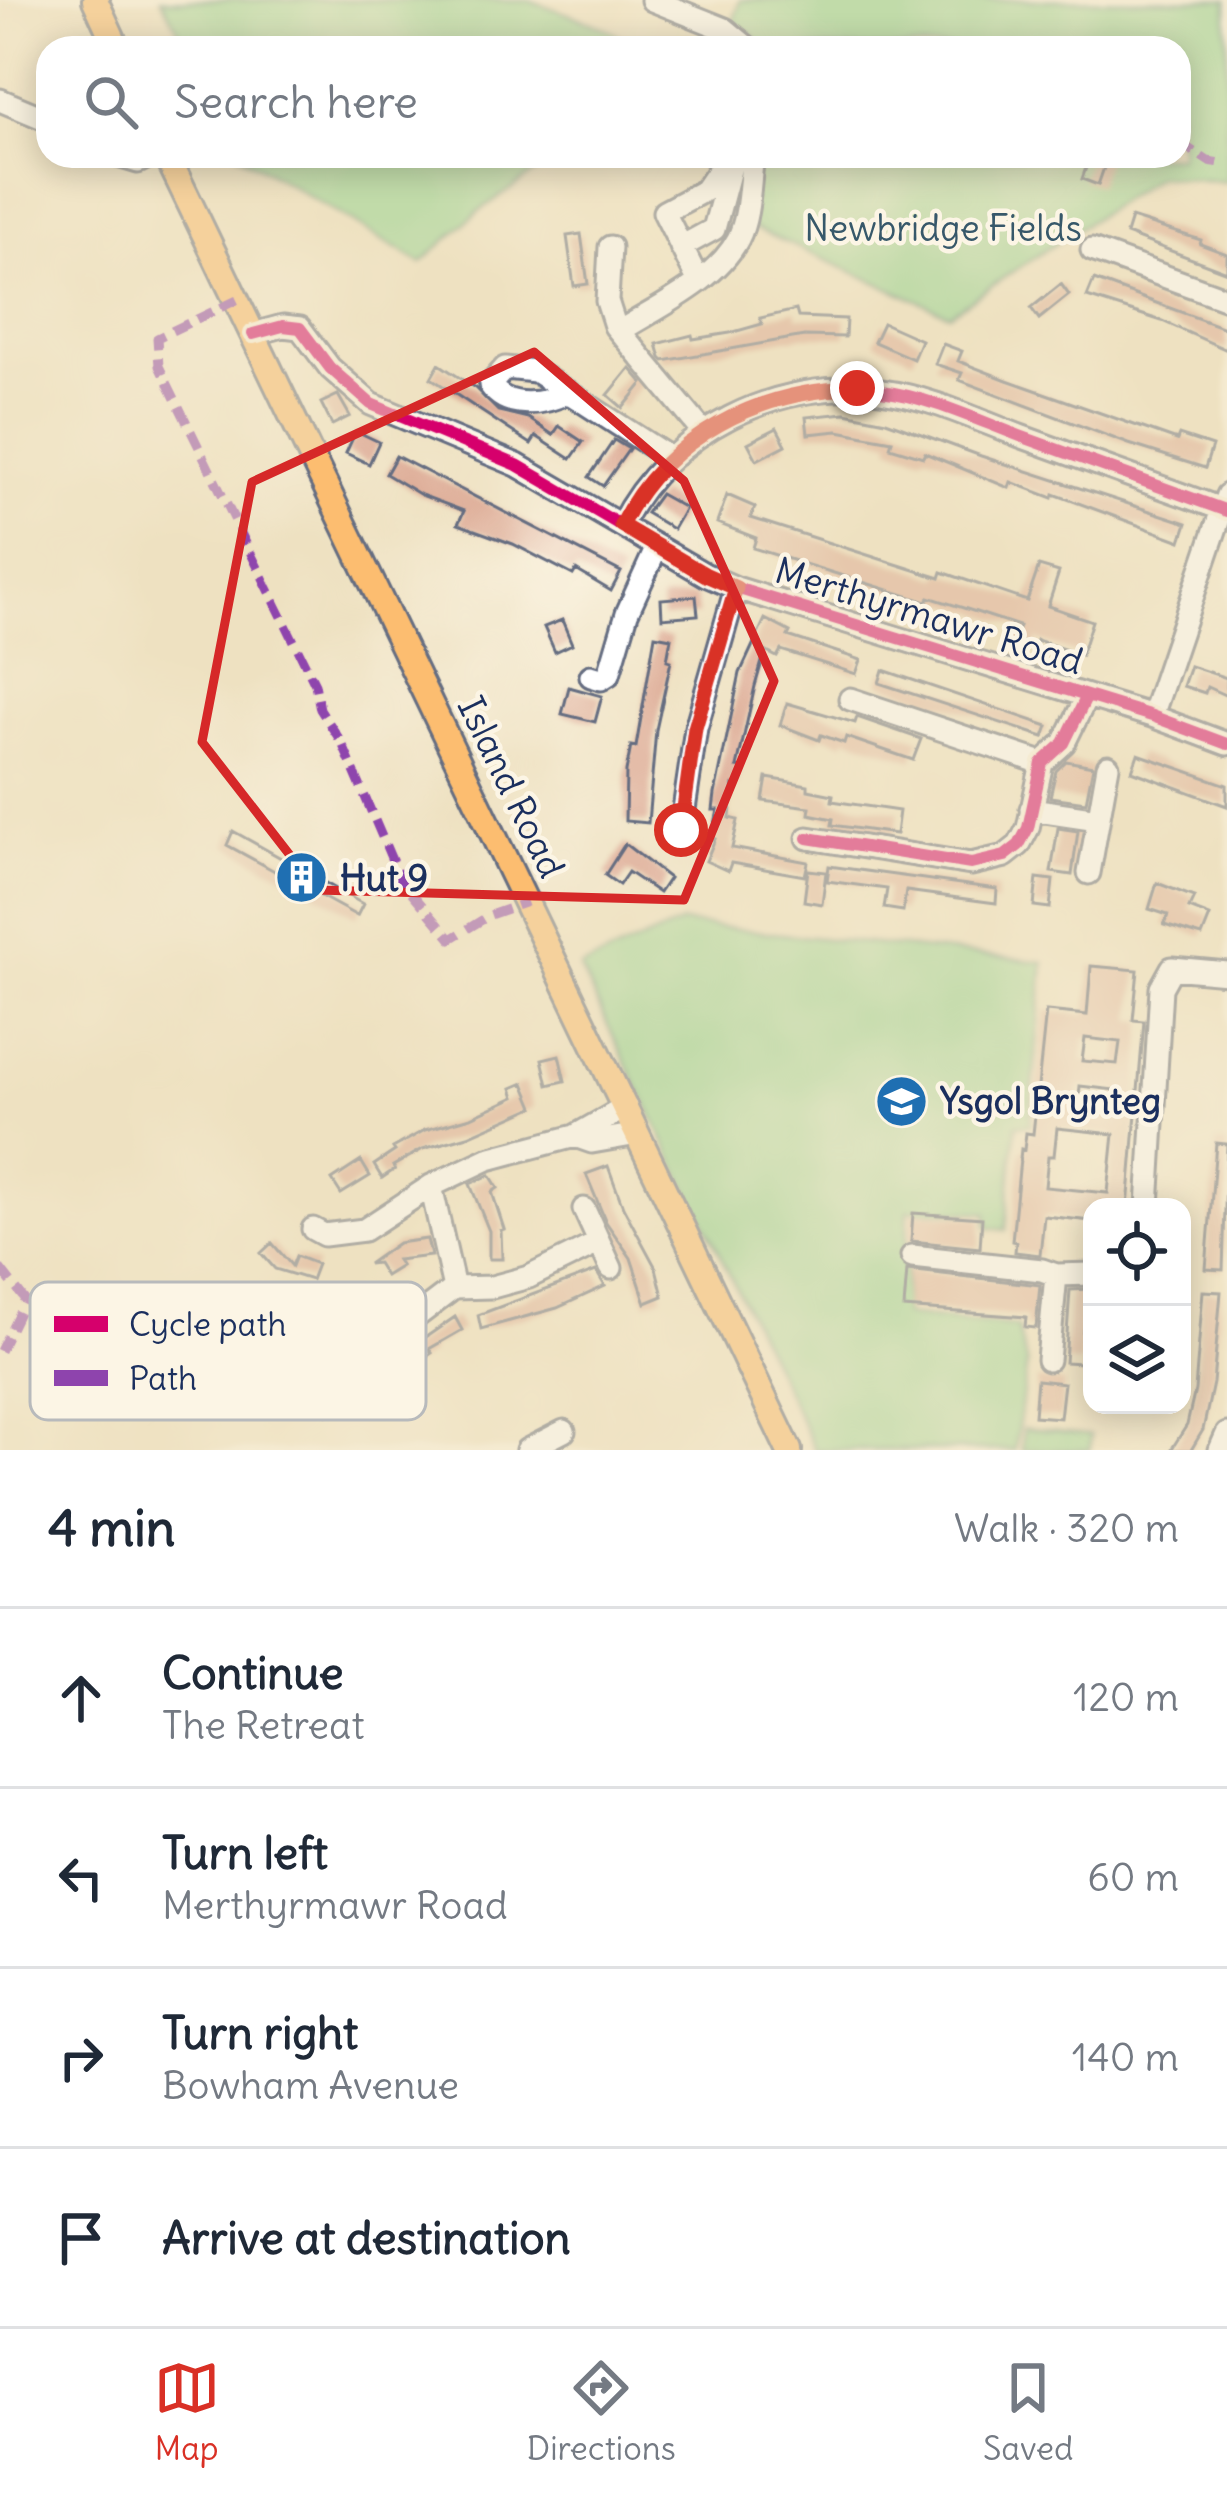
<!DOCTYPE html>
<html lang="en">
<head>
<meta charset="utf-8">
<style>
  :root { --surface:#fff; --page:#f6f6f7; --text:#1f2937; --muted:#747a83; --line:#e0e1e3; --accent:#d93025 }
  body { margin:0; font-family:Delius,sans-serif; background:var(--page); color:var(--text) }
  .controls { position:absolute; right:36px; bottom:36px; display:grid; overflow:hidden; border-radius:24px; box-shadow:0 6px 30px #0003 }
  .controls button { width:108px; height:108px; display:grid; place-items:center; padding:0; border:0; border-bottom:3px solid var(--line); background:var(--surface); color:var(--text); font:60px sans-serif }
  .stop { position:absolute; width:36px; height:36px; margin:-27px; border:9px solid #d93025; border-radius:50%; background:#fff }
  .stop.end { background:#d93025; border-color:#fff; box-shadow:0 3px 12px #0008 }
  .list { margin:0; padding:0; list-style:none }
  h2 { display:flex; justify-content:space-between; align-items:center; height:156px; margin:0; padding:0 48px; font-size:51px }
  h2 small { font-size:39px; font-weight:400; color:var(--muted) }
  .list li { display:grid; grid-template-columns:78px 1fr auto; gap:36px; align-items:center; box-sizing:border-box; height:180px; padding:0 48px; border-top:3px solid var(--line) }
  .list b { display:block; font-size:45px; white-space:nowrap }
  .list p { margin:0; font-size:39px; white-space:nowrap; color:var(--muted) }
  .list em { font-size:39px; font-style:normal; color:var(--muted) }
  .icon { flex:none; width:66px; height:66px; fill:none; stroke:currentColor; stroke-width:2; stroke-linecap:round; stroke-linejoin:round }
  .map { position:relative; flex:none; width:1227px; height:1450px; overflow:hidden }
  .search { position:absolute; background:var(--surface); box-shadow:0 6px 30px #0003; left:36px; right:36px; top:36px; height:132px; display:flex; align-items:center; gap:30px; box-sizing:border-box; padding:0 42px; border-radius:36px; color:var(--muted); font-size:45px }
  .sheet { height:876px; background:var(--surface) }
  nav { display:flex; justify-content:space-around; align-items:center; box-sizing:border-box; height:168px; border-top:3px solid var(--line); background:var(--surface); font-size:33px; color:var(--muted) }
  nav a { display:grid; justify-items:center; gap:6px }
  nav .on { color:var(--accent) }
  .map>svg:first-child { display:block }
  .green { fill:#8ad28d; stroke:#528076; stroke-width:3 }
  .building { fill:#dba792; fill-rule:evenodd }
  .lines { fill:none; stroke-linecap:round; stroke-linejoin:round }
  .minor-casing { stroke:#656d81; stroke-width:27 }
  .major-casing { stroke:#656d81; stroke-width:30 }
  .minor { stroke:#fff; stroke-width:21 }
  .major { stroke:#fcbd6f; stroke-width:24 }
  .quiet { stroke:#8e44ad; stroke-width:9; stroke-dasharray:18 9; stroke-linecap:butt }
  .cycleway-casing { stroke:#fcf5e5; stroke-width:20 }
  .cycleway { stroke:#d6006c; stroke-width:12 }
  .route { stroke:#d93025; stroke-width:15 }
  .marked { fill:none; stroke:#d62828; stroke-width:9; stroke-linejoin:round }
  .labels { text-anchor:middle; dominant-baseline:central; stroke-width:9; stroke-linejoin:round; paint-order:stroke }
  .park-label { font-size:36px; fill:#37586a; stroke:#fcf5e5 }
  .street-label { font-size:36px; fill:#1b2f5e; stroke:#fcf5e5 }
  .poi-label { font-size:36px; font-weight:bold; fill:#1b2f5e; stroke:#fcf5e5; text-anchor:start }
  .key { fill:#fcf5e5; stroke:#b8babc; stroke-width:3 }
  .key-label { font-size:33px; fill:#1b2f5e }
</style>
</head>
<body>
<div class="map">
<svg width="1227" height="1450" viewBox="0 0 1227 1450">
  <rect width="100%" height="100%" fill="#fcf5e5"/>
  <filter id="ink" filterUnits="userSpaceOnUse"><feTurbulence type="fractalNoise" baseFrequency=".00833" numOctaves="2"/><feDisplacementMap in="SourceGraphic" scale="24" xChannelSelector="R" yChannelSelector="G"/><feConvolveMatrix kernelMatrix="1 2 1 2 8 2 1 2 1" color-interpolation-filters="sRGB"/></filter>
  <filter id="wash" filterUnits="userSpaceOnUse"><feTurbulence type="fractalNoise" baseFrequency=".004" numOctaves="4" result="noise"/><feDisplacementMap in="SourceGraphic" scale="48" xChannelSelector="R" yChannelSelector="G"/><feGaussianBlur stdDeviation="2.7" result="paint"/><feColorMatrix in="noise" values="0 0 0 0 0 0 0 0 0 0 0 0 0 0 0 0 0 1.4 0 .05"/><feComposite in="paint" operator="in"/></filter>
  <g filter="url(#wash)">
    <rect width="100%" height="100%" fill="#eee1c1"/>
    <!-- green -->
    <path class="green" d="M161 0H529L594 23 645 48H189Z
      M740 0H1227V182L1157 176 949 314 744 224 759 156H1179V48H764L752 34 733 22Z
      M241 156H559L479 211 421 263Z
      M681 923 1044 962 1030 1125H1016L1006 1230 987 1228V1213L908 1210 904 1315 1017 1327 1027 1364 1015 1450H815L580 968Z
      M1023 1429 1091 1435 1090 1450H1022Z"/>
    <g id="blocks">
      <!-- building -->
      <path class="building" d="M1090 156H1108L1098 185 1082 179Z
        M1131 218 1201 240 1200 244 1227 254V272L1126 234Z
        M581 234 588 284 574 286 567 236Z
        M1094 280 1227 329V350L1162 321 1087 297Z
        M1061 284 1069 295 1039 319 1031 308Z
        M796 310 798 317 846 319 845 337 804 336 664 361 661 358 657 344 692 335 693 339 730 333 762 324 760 318Z
        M883 323 921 340 913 359 874 342Z
        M943 344 962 351 958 361 1007 380 1177 440 1179 435 1212 446 1205 468 1129 444 959 380 962 373 935 364Z
        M439 364 475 388 498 411 528 418 553 435 559 426 583 442 571 459 536 436 531 444 431 378Z
        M630 368 643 383 623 408 608 395Z
        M338 395 350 416 332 425 321 403Z
        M845 413 886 421 981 456 1187 523 1181 541 1054 494 1053 498 1011 482 1009 488 925 453 923 457 890 447 892 441 838 431 808 434 806 417Z
        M777 428 786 445 757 460 748 443Z
        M356 431 379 442 369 464 346 453Z
        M614 440 629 449 603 486 589 477Z
        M396 456 621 572 611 591 576 570 573 575 513 544 458 524 464 511 421 495 386 474Z
        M660 494 685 508 673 529 646 513Z
        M727 495 755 507 751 518 940 578 942 572 1027 601 1039 566 1059 572 1048 606 1092 621 1081 655 1037 640 1035 647 1015 640 1019 626 973 611 929 597 927 602 753 548 756 538 717 523Z
        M696 596 698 615 662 618 661 599Z
        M765 619 790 632 788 636 861 660 856 674 781 650 777 657 765 651 755 686 737 767 742 768 738 786 733 785 730 818 738 820 732 848 808 862 805 876 731 863 728 871 706 861 715 839 712 838 718 810H713L715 794 740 673Z
        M562 620 572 644 555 652 544 627Z
        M655 635 671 638 667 660 671 661 656 730 648 823 625 821 626 772 631 746 636 747Z
        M1190 666 1227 678V696L1207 687 1205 693 1183 686Z
        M883 670 1048 726 1044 737 879 683Z
        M569 687 602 696 595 722 562 714Z
        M787 703 855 723 857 717 921 739 913 760 846 737 844 743 821 735 819 740 780 725Z
        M1138 754 1227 785V806L1132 771Z
        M1066 761 1093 766 1086 802 1050 797 1056 771Z
        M767 778 808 785V790L833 795 832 801 899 811 896 834 832 825 833 819 809 814 810 807 763 801Z
        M1058 828 1078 831 1072 875 1051 872Z
        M233 831 363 904 357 916 227 845Z
        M625 844 669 878 659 893 628 872 619 885 605 875Z
        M829 866 997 889 996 903 906 891 903 911 884 908 887 889 827 881Z
        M808 870 826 872 822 904 804 901Z
        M1037 878 1053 880 1050 908 1034 906Z
        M1157 883 1194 897 1189 908 1210 916 1202 936 1164 925 1168 915 1149 909Z
        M1091 966 1138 970 1133 1020 1144 1021 1128 1207H1092V1221L1044 1216 1040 1255 1015 1252 1016 1242 1012 1241 1021 1149 1024 1150 1026 1133 1033 1134 1046 1011 1087 1015ZM1085 1038 1120 1042 1117 1064 1082 1061ZM1080 1086 1115 1090 1112 1111 1078 1108ZM1057 1128 1114 1134 1108 1193 1045 1187 1048 1156H1054Z
        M559 1055 565 1081 548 1085 542 1059Z
        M524 1083 534 1107 468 1136 423 1149 393 1166 395 1169 382 1178 374 1165 395 1151 393 1148 425 1130 471 1117 515 1097 512 1088Z
        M1216 1143 1227 1144 1223 1270 1206 1269Z
        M361 1161 370 1176 341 1194 332 1180Z
        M608 1166 623 1207 656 1268 663 1296 646 1303 631 1258 606 1222 586 1174Z
        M490 1175 498 1188 492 1192 504 1229 501 1230 502 1259H489V1231L470 1184Z
        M913 1213 982 1218 980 1248 911 1241Z
        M427 1239 431 1256 397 1260 401 1266 385 1276 377 1263 368 1264 398 1243Z
        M272 1243 292 1266 296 1256 317 1264 311 1280 275 1269 261 1253Z
        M907 1270 1040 1285 1036 1328 1025 1327 1026 1317 904 1308Z
        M596 1271 605 1286 557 1308 481 1329 478 1315Z
        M1092 1289V1331L1083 1330 1081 1363 1065 1362 1070 1290Z
        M1203 1291 1221 1292 1213 1383 1203 1430 1191 1450H1171L1187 1425 1195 1390Z
        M455 1317 462 1330 429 1349 432 1353 413 1366 410 1362 374 1384 376 1387 359 1399 327 1415 320 1404 350 1386 348 1383 365 1371 398 1352 400 1355Z
        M1037 1380 1064 1383 1060 1418 1034 1416Z"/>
    </g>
  </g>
  <g filter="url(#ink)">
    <use href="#blocks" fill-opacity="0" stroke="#656d81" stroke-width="3"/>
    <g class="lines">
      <defs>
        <path id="minor" d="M652 0 725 29 748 48
          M0 100 48 120
          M118 156 138 162 150 156
          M610 247 607 301 615 326 704 433
          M681 247 714 229 732 162
          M1092 250 1227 299
          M698 280 664 212 705 190 728 156
          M620 331C658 307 716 281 738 239 750 216 749 182 753 156
          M253 334 283 326 300 328 330 368 371 404 517 465 706 575 736 588 1152 716 1227 744
          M568 392C544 405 507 410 490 385L505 368 535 371 670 458
          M621 525C668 431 778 377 881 391 929 397 975 419 1020 436 1089 461 1158 486 1227 511
          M591 676 601 679 609 674 627 613 657 547
          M850 699 1042 763
          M1152 716 1227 495
          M1031 809 1098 819
          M681 830 696 728 736 588
          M808 838 971 864 1005 856 1019 845 1028 828 1042 763 1064 743 1087 696
          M1089 873 1108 766
          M575 1136 592 1142 638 1134
          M431 1186 454 1288
          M1148 1207 1161 988 1172 968 1227 973
          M584 1209 611 1268
          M313 1229 324 1235 364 1230 431 1186 488 1159 575 1136 626 1107
          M912 1256 1042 1270 1056 1275
          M343 1359 404 1326 454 1288 492 1287 529 1277 598 1243
          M1048 1360 1056 1275 1092 1274
          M527 1450 564 1431
          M1220 1450 1227 1434"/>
        <path id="major" d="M95 0 117 48
          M167 156 789 1450"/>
      </defs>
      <!-- minor casing -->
      <use href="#minor" class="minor-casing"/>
      <!-- major casing -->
      <use href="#major" class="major-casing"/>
      <!-- minor -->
      <use href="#minor" class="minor"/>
      <!-- major -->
      <use href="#major" class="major"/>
      <!-- quiet -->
      <path class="quiet" d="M1179 142 1208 161 1227 164
        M237 300 157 338 159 366 315 684 320 709 342 743 400 879 451 939 490 915 527 902
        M0 1268 25 1300 0 1351"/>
      <defs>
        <path id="cycleway" d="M253 334 283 326 300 328 330 368 371 404 517 465 706 575 736 588 1152 716 1227 744
          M621 525C668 431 778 377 881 391 929 397 975 419 1020 436 1089 461 1158 486 1227 511
          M808 838 971 864 1005 856 1019 845 1028 828 1042 763 1064 743 1087 696"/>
      </defs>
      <!-- cycleway casing -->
      <use href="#cycleway" class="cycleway-casing"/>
      <!-- cycleway -->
      <use href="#cycleway" class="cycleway"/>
    </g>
  </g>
  <g class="lines" filter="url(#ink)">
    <!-- route -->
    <path class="route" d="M681 830 695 728 736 588 706 575 621 525C666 436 760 390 857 388"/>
  </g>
  <!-- marked area -->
  <path d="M0 0H1227V1450H0ZM534 352 684 481 774 681 684 900 317 890 202 742 252 482Z" fill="#eee1c1" fill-opacity=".55" fill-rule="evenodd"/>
  <path class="marked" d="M534 352 684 481 774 681 684 900 317 890 202 742 252 482Z"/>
  <!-- icons -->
  <defs>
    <symbol id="building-disc" viewBox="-11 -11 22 22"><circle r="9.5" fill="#1f6fb2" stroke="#fcf5e5"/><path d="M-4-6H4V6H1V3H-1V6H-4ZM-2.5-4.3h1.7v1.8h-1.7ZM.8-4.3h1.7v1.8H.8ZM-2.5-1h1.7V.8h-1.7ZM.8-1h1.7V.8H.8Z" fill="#fff"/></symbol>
    <symbol id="school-disc" viewBox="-11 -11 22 22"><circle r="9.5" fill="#1f6fb2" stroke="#fcf5e5"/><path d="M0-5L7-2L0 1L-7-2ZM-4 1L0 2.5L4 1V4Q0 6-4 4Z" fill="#fff"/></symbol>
  </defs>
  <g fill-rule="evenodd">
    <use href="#building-disc" x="272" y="848" width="59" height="59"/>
    <use href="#school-disc" x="872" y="1072" width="59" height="59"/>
  </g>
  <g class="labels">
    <!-- park labels -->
    <g class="park-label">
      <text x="943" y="228">Newbridge Fields</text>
    </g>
    <!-- street labels -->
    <g class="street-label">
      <text transform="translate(929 616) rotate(17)">Merthyrmawr Road</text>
      <text transform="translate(511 787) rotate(64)">Island Road</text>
    </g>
    <!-- poi labels -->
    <g class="poi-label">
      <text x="340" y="878">Hut 9</text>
      <text x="940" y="1101">Ysgol Brynteg</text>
    </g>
  </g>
  <!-- legend -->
  <rect x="30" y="1282" width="396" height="138" rx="18" class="key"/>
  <rect x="54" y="1316" width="54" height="16" fill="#d6006c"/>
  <rect x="54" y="1370" width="54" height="16" fill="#8e44ad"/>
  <g class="key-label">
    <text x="129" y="1336">Cycle path</text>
    <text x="129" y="1390">Path</text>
  </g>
</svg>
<div class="controls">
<button><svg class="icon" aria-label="locate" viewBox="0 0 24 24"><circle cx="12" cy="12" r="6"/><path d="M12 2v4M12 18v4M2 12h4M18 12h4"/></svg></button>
<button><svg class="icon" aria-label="layers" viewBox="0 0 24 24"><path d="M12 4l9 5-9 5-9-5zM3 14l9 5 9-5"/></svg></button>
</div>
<div class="stop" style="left:681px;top:830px"></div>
<div class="stop end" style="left:857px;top:388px"></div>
<div class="search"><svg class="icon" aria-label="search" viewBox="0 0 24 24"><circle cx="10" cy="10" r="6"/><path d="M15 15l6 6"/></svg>Search here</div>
</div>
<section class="sheet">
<h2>4 min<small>Walk · 320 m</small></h2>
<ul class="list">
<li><svg class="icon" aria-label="ahead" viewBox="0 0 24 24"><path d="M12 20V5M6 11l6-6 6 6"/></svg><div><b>Continue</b><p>The Retreat</p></div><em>120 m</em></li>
<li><svg class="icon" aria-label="left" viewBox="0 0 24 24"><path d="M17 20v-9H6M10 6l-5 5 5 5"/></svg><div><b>Turn left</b><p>Merthyrmawr Road</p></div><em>60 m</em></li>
<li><svg class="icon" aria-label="right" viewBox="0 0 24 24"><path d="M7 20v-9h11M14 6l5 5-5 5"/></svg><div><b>Turn right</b><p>Bowham Avenue</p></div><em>140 m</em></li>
<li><svg class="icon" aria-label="arrive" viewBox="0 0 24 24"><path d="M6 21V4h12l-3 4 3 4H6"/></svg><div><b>Arrive at destination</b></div></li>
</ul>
</section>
<nav>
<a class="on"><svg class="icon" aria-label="map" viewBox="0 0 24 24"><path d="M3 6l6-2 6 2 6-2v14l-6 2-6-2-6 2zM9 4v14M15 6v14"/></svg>Map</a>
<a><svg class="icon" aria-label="directions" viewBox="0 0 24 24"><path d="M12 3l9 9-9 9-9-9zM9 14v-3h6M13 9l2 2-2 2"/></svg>Directions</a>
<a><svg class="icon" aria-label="saved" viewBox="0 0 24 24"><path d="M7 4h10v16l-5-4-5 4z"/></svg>Saved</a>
</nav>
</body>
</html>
